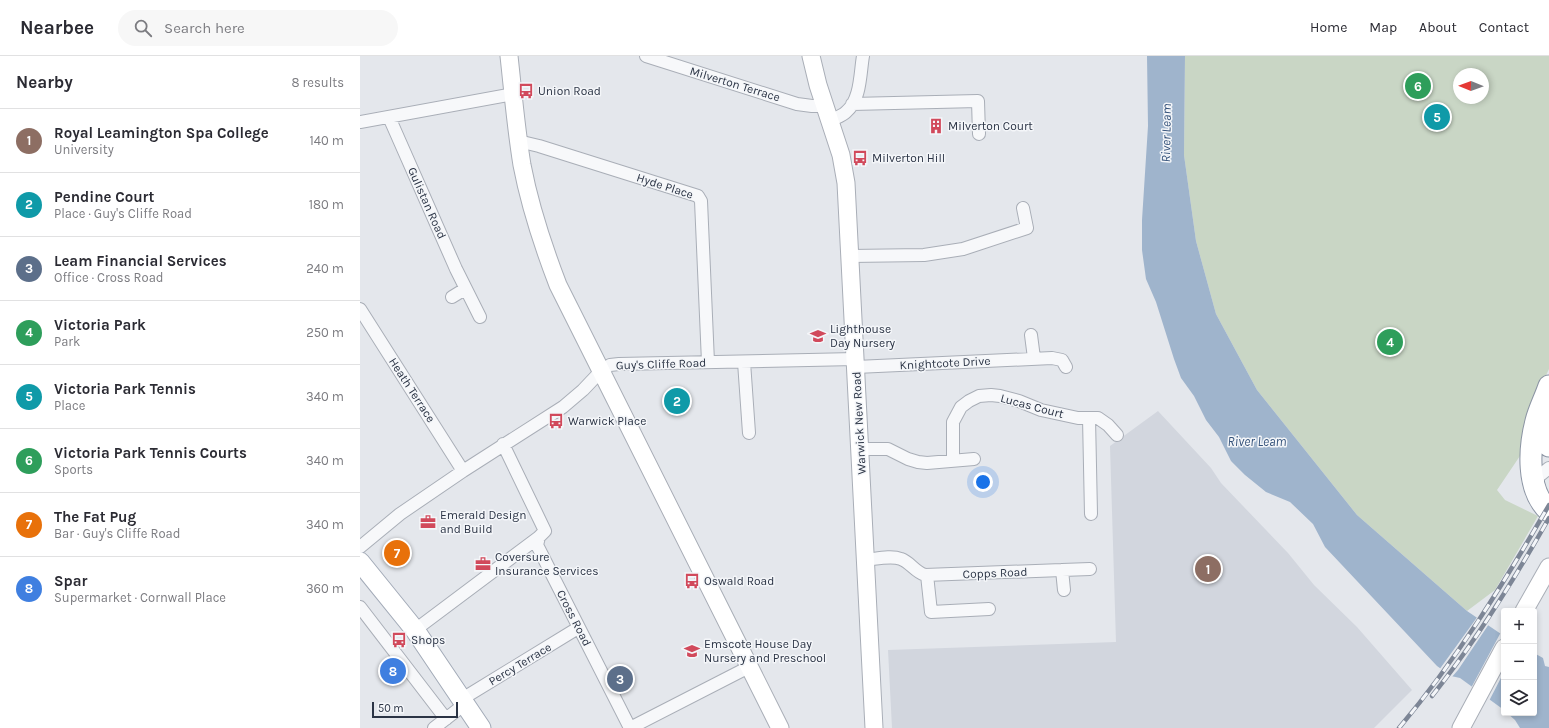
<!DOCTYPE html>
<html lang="en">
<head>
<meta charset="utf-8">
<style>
  :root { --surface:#fff; --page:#f7f7f7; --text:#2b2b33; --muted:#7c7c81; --line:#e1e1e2; --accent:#0f766e }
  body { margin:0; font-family:Karla,sans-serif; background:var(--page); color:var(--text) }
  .controls { position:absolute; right:12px; bottom:12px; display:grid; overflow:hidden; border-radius:4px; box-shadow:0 2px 6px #0003 }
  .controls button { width:36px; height:36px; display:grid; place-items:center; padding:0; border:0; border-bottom:1px solid var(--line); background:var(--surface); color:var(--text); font:20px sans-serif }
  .compass { position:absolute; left:1093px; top:12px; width:36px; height:36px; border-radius:50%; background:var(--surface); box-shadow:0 2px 6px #0003; rotate:271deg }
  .scale { position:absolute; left:12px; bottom:10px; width:86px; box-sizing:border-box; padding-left:4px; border:2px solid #2b3445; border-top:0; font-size:11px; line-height:14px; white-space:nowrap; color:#2b3445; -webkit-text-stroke:3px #f4f6f9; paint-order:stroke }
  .you { position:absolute; left:623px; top:426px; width:14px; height:14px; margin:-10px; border:3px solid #fff; border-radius:50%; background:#1a73e8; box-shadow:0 0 0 6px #1a73e833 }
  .badge { display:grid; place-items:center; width:26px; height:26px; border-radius:50%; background:var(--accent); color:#fff; font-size:13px; font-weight:700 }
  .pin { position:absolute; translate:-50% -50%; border:2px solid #fff; box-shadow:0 1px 4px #0006 }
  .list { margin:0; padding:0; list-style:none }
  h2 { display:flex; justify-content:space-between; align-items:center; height:52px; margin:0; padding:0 16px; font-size:17px }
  h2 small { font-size:13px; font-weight:400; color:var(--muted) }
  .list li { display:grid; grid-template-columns:26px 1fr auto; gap:12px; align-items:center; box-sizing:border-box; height:64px; padding:0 16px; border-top:1px solid var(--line) }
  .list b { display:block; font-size:15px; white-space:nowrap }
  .list p { margin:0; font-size:13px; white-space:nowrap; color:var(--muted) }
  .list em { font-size:13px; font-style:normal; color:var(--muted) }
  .icon { flex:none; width:22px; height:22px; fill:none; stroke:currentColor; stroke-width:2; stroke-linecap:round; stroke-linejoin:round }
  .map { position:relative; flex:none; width:1189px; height:672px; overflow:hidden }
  header { display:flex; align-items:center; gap:24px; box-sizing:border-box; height:56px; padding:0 20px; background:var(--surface); border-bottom:1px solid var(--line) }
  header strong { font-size:19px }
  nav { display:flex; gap:22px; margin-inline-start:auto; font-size:14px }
  .search { width:280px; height:36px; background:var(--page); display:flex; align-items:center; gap:10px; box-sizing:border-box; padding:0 14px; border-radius:22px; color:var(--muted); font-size:15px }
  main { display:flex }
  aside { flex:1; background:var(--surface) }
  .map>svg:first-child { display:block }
  .built { fill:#d2d6de }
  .green { fill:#c9d6c5; fill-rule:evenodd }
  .water { fill:#9fb4cc }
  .pier { fill:#e4e7ec }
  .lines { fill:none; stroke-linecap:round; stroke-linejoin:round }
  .street-casing { stroke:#a9aeb7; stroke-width:14 }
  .secondary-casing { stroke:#a9aeb7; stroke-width:19 }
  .primary-casing { stroke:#a3abb8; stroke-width:21 }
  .highway-casing { stroke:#8b94a3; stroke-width:23 }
  .street { stroke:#f7f8fa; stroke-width:12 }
  .secondary { stroke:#fff; stroke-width:17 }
  .primary { stroke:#fff; stroke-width:19 }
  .highway { stroke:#fff; stroke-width:21 }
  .rail-casing { stroke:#7d8696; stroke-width:4.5 }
  .rail { stroke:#f4f6f9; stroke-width:3; stroke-dasharray:9; stroke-linecap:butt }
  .labels { text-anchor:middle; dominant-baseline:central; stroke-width:3; stroke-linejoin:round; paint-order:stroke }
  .street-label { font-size:12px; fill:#2b3445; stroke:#f4f6f9 }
  .poi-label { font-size:12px; fill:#2b3445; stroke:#f4f6f9; text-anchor:start }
  .water-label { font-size:13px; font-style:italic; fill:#34527a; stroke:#f4f6f9 }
</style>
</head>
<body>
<header>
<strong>Nearbee</strong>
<div class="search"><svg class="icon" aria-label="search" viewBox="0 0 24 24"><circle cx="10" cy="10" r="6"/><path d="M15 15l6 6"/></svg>Search here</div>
<nav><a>Home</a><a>Map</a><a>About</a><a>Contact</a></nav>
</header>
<main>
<aside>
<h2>Nearby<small>8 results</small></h2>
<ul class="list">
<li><span class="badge" style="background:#8d6e63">1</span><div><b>Royal Leamington Spa College</b><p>University</p></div><em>140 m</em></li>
<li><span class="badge" style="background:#0f9aa8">2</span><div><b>Pendine Court</b><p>Place · Guy's Cliffe Road</p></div><em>180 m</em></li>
<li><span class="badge" style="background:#5c6f8a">3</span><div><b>Leam Financial Services</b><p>Office · Cross Road</p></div><em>240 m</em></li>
<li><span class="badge" style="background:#2e9e5b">4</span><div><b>Victoria Park</b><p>Park</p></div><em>250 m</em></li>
<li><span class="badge" style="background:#0f9aa8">5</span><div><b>Victoria Park Tennis</b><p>Place</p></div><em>340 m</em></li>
<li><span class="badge" style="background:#2e9e5b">6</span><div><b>Victoria Park Tennis Courts</b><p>Sports</p></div><em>340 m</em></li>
<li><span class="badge" style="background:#e8710a">7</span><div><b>The Fat Pug</b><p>Bar · Guy's Cliffe Road</p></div><em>340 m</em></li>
<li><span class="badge" style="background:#3f7fe0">8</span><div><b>Spar</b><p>Supermarket · Cornwall Place</p></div><em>360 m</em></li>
</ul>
</aside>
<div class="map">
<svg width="1189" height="672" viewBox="0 0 1189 672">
  <rect width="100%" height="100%" fill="#e4e7ec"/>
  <!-- built -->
  <path class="built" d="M798 355 851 412 861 427 928 497 954 529 997 571 1052 634 1014 672H532L528 594 756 586 750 390Z"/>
  <!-- green -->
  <path class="green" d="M825 0H1189V313L1179 334 1166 391 1137 434 1145 444 1178 460 1135 534 1107 555 997 459 897 334 856 258 836 185 824 99ZM1099 18H1123V42H1099Z"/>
  <!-- water -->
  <path class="water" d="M787 0H825L824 99 836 185 856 258 897 334 997 459 1107 555 1144 580V654L1100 622 1091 620 1077 610 965 491 953 468 930 446 906 436 885 419 871 405 859 381 846 364 834 340 821 322 814 303 796 246 786 223 782 194V164L788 70Z
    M1174 597 1183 602 1185 610 1189 611V672H1160L1155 664 1147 657H1174Z"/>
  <!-- pier -->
  <path class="pier" d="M1118 560 1129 568 1098 614 1091 622H1090L1079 614Z
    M1141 576 1144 578V616L1129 645 1111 632Z"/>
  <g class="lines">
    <defs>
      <path id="street" d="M286 0 437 48 452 50H465
        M492 48 618 45 619 78
        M29 61 96 213 120 261
        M470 65C475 62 482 60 486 56 501 44 500 17 503 0
        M0 66 153 38
        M158 85 179 90 338 140 341 145 348 306
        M490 200 564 199 603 193 667 172 663 152
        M92 241 105 233
        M0 253 103 415
        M671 279 674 302
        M384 306 389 377
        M496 311 692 302 702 304 706 311
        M729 362 731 458
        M143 388 185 475 179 481 177 489 270 672
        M500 393H528L548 403 558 406 567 407 614 403
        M593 404V366L601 351 609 345 619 340 631 339 640 340 659 345 681 354 718 362H738L748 369 757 379
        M1176 431 1179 420 1189 412
        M0 491 40 458 103 415 203 351 223 334 241 315 250 309 259 308 495 303
        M506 504C516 503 531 499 541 503 550 506 555 516 565 519L702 514
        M567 519 571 556 629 553
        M704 534 702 514 730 513
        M0 551 86 663
        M55 574 179 481
        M102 643 218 572
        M74 672 105 648
        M270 672 389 611"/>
      <path id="secondary" d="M149 0C153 36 156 73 162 109 170 151 183 190 198 229L420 672
        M451 0 458 29 481 99 486 127 514 672
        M1164 555 1189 511
        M1101 672 1144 592"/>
      <path id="primary" d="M0 506 55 574 121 672"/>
      <path id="highway" d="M1189 330C1185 342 1179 353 1176 365 1169 392 1166 434 1189 455
        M1184 358V374L1189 390"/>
    </defs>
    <!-- street casing -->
    <use href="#street" class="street-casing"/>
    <!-- secondary casing -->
    <use href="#secondary" class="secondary-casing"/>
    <!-- primary casing -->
    <use href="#primary" class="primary-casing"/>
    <!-- highway casing -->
    <use href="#highway" class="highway-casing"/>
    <!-- street -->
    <use href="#street" class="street"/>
    <!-- secondary -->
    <use href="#secondary" class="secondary"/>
    <!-- primary -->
    <use href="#primary" class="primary"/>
    <!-- highway -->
    <use href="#highway" class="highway"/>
    <defs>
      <path id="rail" d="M1072 640C1116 585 1154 524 1189 462
        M1039 672C1097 603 1144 527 1189 449"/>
    </defs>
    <!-- rail casing -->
    <use href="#rail" class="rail-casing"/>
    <!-- rail -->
    <use href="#rail" class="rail"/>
  </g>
  <!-- icons -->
  <defs>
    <symbol id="bus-bare" viewBox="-9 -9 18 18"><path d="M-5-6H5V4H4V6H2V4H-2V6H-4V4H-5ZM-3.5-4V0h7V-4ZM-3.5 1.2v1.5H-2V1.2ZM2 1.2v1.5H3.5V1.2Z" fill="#d1495b" stroke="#f4f6f9" stroke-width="2.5" paint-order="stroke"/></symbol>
    <symbol id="building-bare" viewBox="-9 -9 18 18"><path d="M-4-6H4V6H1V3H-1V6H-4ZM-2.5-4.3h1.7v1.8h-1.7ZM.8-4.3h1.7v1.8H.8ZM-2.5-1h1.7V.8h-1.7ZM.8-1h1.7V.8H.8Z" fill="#d1495b" stroke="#f4f6f9" stroke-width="2.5" paint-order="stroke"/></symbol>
    <symbol id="school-bare" viewBox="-9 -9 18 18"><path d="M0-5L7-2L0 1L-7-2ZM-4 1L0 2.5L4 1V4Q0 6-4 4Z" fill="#d1495b" stroke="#f4f6f9" stroke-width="2.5" paint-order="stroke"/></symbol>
    <symbol id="office-bare" viewBox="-9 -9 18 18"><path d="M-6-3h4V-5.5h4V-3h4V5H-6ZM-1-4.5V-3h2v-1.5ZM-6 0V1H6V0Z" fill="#d1495b" stroke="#f4f6f9" stroke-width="2.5" paint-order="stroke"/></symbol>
  </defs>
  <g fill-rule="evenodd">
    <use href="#bus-bare" x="155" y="24" width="22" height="22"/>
    <use href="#building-bare" x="565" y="59" width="22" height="22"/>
    <use href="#bus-bare" x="489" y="91" width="22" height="22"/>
    <use href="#school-bare" x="447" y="269" width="22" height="22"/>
    <use href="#bus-bare" x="185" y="354" width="22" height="22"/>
    <use href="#office-bare" x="57" y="455" width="22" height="22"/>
    <use href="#office-bare" x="112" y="497" width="22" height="22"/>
    <use href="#bus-bare" x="321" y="514" width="22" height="22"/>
    <use href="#bus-bare" x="28" y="573" width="22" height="22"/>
    <use href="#school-bare" x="321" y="584" width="22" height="22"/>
  </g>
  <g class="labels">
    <!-- street labels -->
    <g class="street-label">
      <text transform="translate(375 28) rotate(17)">Milverton Terrace</text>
      <text transform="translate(305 130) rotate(18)">Hyde Place</text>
      <text transform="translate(67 147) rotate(66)">Gulistan Road</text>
      <text transform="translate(585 307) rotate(-3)">Knightcote Drive</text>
      <text transform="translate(301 308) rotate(-2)">Guy's Cliffe Road</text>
      <text transform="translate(52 334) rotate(57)">Heath Terrace</text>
      <text transform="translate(672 350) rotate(15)">Lucas Court</text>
      <text transform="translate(499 367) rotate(-93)">Warwick New Road</text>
      <text transform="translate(635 517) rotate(-2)">Copps Road</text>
      <text transform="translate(214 562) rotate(63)">Cross Road</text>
      <text transform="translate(160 608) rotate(-31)">Percy Terrace</text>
    </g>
    <!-- poi labels -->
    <g class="poi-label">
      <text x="178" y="35">Union Road</text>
      <text x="588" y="70">Milverton Court</text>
      <text x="512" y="102">Milverton Hill</text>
      <text x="470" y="273">Lighthouse<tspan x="470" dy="14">Day Nursery</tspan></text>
      <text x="208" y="365">Warwick Place</text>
      <text x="80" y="459">Emerald Design<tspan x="80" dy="14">and Build</tspan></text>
      <text x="135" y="501">Coversure<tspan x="135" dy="14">Insurance Services</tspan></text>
      <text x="344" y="525">Oswald Road</text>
      <text x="51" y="584">Shops</text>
      <text x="344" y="588">Emscote House Day<tspan x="344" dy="14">Nursery and Preschool</tspan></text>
    </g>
    <!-- water labels -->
    <g class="water-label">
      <text transform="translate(806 77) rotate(-89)">River Leam</text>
      <text x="897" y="385">River Leam</text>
    </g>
  </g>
</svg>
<div class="controls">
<button>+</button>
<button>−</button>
<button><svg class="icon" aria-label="layers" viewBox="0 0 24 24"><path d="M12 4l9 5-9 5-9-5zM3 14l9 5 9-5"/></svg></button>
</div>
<svg class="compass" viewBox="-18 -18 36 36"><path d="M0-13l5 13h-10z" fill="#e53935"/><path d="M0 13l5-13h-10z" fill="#7c7c81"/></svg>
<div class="scale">50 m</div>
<div class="you"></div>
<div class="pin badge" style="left:848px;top:513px;background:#8d6e63">1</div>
<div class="pin badge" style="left:317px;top:345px;background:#0f9aa8">2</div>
<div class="pin badge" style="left:260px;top:623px;background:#5c6f8a">3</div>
<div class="pin badge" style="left:1030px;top:286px;background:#2e9e5b">4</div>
<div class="pin badge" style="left:1077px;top:61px;background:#0f9aa8">5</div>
<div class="pin badge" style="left:1058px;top:30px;background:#2e9e5b">6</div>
<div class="pin badge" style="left:37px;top:497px;background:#e8710a">7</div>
<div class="pin badge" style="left:33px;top:615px;background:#3f7fe0">8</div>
</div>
</main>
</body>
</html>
